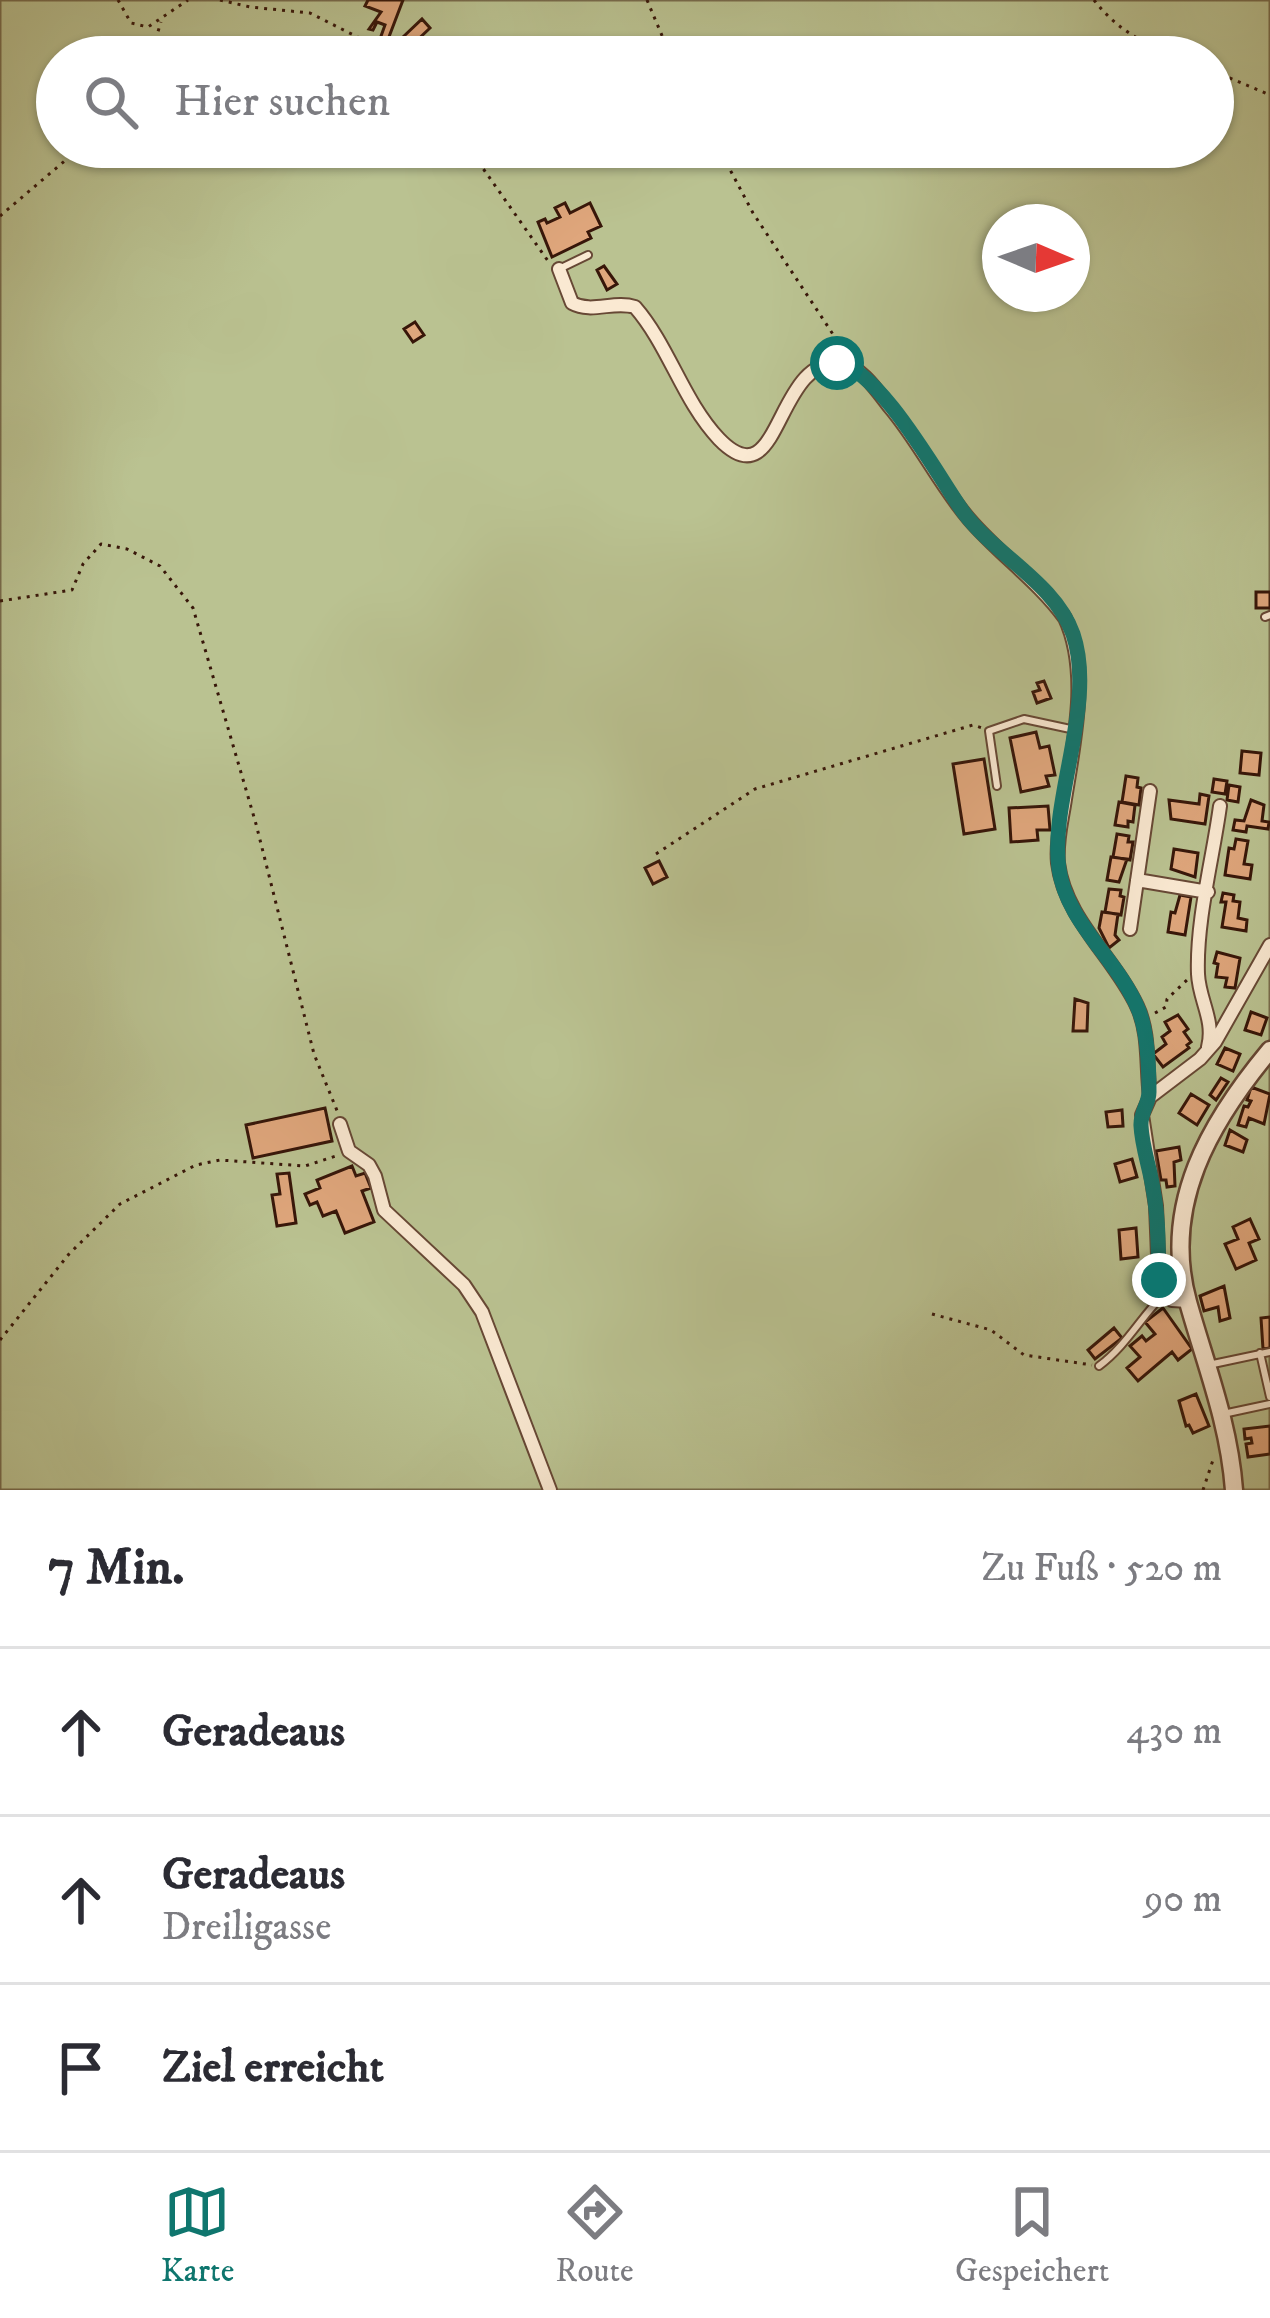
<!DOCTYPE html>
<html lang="de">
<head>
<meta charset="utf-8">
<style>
  :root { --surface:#fff; --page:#f7f7f7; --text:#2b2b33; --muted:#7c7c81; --line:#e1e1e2; --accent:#0f766e }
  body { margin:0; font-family:"IM FELL DW Pica",serif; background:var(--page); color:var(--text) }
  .compass { position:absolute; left:982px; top:204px; width:108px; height:108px; border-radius:50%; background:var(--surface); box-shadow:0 3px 9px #0004; rotate:92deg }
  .stop { position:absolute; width:36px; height:36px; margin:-27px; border:9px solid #0f766e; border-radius:50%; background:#fff }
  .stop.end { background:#0f766e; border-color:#fff; box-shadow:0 3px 12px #0008 }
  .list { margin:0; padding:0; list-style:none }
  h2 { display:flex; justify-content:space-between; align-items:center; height:156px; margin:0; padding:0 48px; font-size:51px }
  h2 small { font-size:39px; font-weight:400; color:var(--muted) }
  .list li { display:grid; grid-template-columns:78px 1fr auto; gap:36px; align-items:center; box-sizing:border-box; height:168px; padding:0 48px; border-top:3px solid var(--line) }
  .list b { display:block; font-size:45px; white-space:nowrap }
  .list p { margin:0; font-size:39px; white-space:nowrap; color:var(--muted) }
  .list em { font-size:39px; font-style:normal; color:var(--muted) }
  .icon { flex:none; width:66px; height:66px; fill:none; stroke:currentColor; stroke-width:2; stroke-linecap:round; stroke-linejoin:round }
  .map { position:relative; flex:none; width:1270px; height:1490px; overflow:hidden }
  .search { position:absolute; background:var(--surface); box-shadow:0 3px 9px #0004; left:36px; right:36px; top:36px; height:132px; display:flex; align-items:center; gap:30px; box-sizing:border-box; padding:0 42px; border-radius:66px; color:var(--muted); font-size:45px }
  .sheet { height:660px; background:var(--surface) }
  nav { display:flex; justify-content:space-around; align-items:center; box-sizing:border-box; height:168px; border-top:3px solid var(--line); background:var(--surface); font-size:33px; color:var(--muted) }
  nav a { display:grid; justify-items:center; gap:6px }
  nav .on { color:var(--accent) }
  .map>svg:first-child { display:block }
  .green { fill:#bac291; stroke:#786c4d; stroke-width:3; fill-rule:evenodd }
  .building { fill:#dfa67c; stroke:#371609; stroke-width:3 }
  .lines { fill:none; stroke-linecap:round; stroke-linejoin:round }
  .service-casing { stroke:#674835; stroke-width:10 }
  .minor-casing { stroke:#674835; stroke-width:16 }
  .tertiary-casing { stroke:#674835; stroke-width:21 }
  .path { stroke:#371609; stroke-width:3; stroke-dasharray:3 6; stroke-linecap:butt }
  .service { stroke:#fae9d2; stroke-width:6 }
  .minor { stroke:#fae9d2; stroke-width:12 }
  .tertiary { stroke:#fae9d2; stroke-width:16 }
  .route { stroke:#0f766e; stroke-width:15 }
</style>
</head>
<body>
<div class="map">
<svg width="1270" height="1490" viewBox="0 0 1270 1490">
  <rect width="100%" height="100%" fill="#f7ddba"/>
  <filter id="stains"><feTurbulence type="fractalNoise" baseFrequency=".00167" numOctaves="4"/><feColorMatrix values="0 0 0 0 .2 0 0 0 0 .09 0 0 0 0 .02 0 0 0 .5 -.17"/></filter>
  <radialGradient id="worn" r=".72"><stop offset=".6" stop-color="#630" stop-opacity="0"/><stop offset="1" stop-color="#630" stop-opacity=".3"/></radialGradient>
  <!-- green -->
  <path class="green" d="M0 0H1270V1490H0ZM57 57H1213V147H57ZM1000 222H1072V294H1000Z"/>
  <!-- building -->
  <path class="building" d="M368 0H403L387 42 380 39 385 25 377 22 373 30 369 29 381 12 365 6Z
    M422 19 430 28 411 46 403 37Z
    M565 203 570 213 590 203 601 226 588 232 591 238 552 257 538 222 545 219 547 223 560 217 555 208Z
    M604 266 617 284 607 290 597 270Z
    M415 322 424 335 413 342 404 329Z
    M1256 592H1270V608H1256Z
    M1044 681 1051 698 1037 703 1033 692 1040 690 1037 683Z
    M1036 732 1040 748 1049 746 1055 775 1046 776 1049 786 1021 792 1010 738Z
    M1242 751 1261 753 1259 775 1240 773Z
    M984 759 995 829 964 834 953 764Z
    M1126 776 1138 778 1137 787 1141 788 1139 805 1122 802Z
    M1214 779 1227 781 1225 794 1212 792Z
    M1229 785 1240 787 1238 802 1227 800Z
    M1200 794 1209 796 1205 824 1171 819 1169 800 1199 804Z
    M1251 800 1264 805 1262 821 1269 822 1268 829 1247 826 1246 832 1233 830 1235 820 1244 821Z
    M1119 802 1135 805 1133 822 1128 821V827L1115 825Z
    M1048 806 1050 830H1037L1038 840 1011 842 1009 808Z
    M1117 834 1129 836 1128 842H1133L1130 860 1113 857Z
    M1236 839 1248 841 1244 864 1252 865 1250 879 1225 875 1229 848 1234 849Z
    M1174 849 1198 853 1195 877 1171 869Z
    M1111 857 1127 859 1119 882 1107 880Z
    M659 861 667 877 653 884 645 868Z
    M1109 889 1121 890 1120 896 1124 897 1121 915 1105 912Z
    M1223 893 1234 895 1233 901 1240 902 1238 918 1247 920 1246 931 1222 927 1226 902H1221Z
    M1180 895 1191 897 1185 935 1168 932 1171 912 1175 913Z
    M1102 912 1118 914 1115 935 1119 940 1109 948 1099 928Z
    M1217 952 1240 958 1235 988 1225 987 1227 978 1216 977 1218 964 1214 963Z
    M1075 999 1088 1003 1087 1031H1073Z
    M1251 1012 1267 1018 1261 1035 1245 1030Z
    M1178 1015 1188 1029 1184 1032 1191 1042 1187 1045 1189 1048 1163 1067 1153 1054 1166 1044 1162 1037 1170 1031 1165 1022Z
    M1225 1048 1240 1054 1233 1071 1217 1064Z
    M1221 1078 1228 1082 1216 1100 1210 1095Z
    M1251 1087 1270 1094 1264 1124 1249 1118 1246 1127 1238 1125 1244 1106 1248 1107 1251 1101 1247 1100Z
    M1191 1094 1209 1105 1197 1125 1179 1113Z
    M325 1108 332 1141 253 1158 246 1125Z
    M1122 1110 1123 1126 1108 1127 1106 1112Z
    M1230 1130 1247 1140 1243 1152 1225 1145Z
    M1179 1147 1181 1160 1174 1162 1175 1186 1167 1187 1166 1180H1161L1156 1151Z
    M1132 1159 1137 1177 1120 1182 1115 1164Z
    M352 1166 356 1176 365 1173 371 1188 362 1191 374 1222 345 1233 336 1211 323 1216 317 1202 310 1205 305 1194 320 1188 317 1180Z
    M289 1173 296 1223 277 1226 272 1195 280 1194 277 1174Z
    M1250 1219 1259 1239 1249 1243 1256 1260 1236 1269 1225 1244 1238 1239 1233 1227Z
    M1136 1228 1138 1257 1121 1259 1119 1230Z
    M1224 1286 1230 1318 1220 1321 1218 1307 1204 1311 1200 1296Z
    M1163 1308 1192 1349 1178 1360 1172 1352 1138 1381 1127 1368 1140 1357 1130 1346 1142 1336 1146 1341 1155 1334 1145 1322Z
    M1270 1317V1348L1263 1349 1261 1318Z
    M1114 1328 1122 1338 1095 1359 1088 1350Z
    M1196 1394 1209 1426 1193 1433 1189 1425 1186 1426 1179 1401Z
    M1270 1426V1454L1248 1457 1246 1444 1252 1443 1251 1438 1245 1439 1244 1429Z"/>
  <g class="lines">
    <defs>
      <path id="service" d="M559 269 588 255
        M1265 617 1270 615
        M997 786 989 731 1024 719 1075 730
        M1260 1353 1270 1397
        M1213 1364 1270 1352
        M1099 1366C1126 1346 1141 1317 1164 1294
        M1223 1414 1270 1404"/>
      <path id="minor" d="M559 269 572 303C592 314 614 300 635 307 669 346 683 401 719 439 782 504 774 354 842 364 861 366 878 392 889 406 919 441 939 484 969 519 999 554 1038 581 1065 618 1090 672 1074 742 1065 799 1062 820 1056 841 1058 863 1065 919 1114 957 1137 1006 1150 1033 1146 1067 1150 1097
        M1137 880 1208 892
        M1130 929 1150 791
        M1208 1047C1215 1020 1199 1000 1198 974 1196 921 1213 858 1220 806
        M340 1124 349 1151 369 1165 375 1176 384 1210 464 1285 482 1312 550 1490
        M1188 1301 1172 1300 1161 1290 1159 1280 1156 1206 1142 1115 1150 1097 1200 1059 1215 1042 1270 945"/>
      <path id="tertiary" d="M1234 1490C1229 1423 1206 1366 1188 1302 1161 1205 1210 1122 1270 1050"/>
    </defs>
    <!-- service casing -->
    <use href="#service" class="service-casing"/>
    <!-- minor casing -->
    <use href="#minor" class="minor-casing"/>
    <!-- tertiary casing -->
    <use href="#tertiary" class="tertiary-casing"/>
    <!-- path -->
    <path class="path" d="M118 0 131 23 148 27 188 0
      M220 0 250 7 310 13 397 57
      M647 0 671 57
      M1094 0C1116 29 1144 44 1177 57
      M150 57 161 22
      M1213 71 1270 95
      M468 147 548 261
      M718 147 753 213 844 351
      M0 216 81 147
      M0 601 72 590 83 564 101 544 127 549 160 566 193 608 256 824 314 1054 338 1113
      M656 854 755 789 973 725 982 728
      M1155 1013 1166 1007 1167 999 1187 980
      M932 1314 991 1330 1024 1355 1092 1365
      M0 1340 69 1254 120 1204 196 1165 220 1160 305 1166 336 1156
      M1203 1490 1214 1457"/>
    <!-- service -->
    <use href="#service" class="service"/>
    <!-- minor -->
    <use href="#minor" class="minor"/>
    <!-- tertiary -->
    <use href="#tertiary" class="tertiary"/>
  </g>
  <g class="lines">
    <!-- route -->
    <path class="route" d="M837 363C880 369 939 478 964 513 995 555 1055 583 1073 634 1097 704 1049 801 1059 869 1067 924 1119 960 1139 1011 1148 1034 1149 1067 1149 1092 1149 1104 1140 1113 1141 1126 1142 1147 1150 1168 1153 1189 1159 1218 1158 1250 1159 1280"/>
  </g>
  <rect width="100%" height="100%" filter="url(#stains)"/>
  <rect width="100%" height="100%" fill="url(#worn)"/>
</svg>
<svg class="compass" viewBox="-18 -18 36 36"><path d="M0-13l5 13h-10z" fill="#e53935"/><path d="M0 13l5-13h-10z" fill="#7c7c81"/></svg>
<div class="stop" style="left:837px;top:363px"></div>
<div class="stop end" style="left:1159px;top:1280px"></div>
<div class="search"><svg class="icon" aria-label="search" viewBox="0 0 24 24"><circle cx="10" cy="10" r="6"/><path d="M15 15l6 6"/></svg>Hier suchen</div>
</div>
<section class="sheet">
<h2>7 Min.<small>Zu Fuß · 520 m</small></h2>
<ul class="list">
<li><svg class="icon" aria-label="ahead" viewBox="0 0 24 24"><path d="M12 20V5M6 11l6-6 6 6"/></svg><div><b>Geradeaus</b></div><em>430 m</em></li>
<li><svg class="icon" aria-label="ahead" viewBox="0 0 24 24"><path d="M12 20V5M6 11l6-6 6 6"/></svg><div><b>Geradeaus</b><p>Dreiligasse</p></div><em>90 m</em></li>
<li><svg class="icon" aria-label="arrive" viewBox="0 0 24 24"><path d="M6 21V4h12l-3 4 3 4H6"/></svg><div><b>Ziel erreicht</b></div></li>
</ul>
</section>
<nav>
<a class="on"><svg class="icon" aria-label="map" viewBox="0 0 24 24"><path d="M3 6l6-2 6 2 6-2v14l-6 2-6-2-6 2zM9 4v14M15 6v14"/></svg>Karte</a>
<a><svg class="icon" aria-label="directions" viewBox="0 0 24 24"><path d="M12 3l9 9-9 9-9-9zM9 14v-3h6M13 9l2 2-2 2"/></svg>Route</a>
<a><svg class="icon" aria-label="saved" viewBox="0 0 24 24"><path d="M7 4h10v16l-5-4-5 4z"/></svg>Gespeichert</a>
</nav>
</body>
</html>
